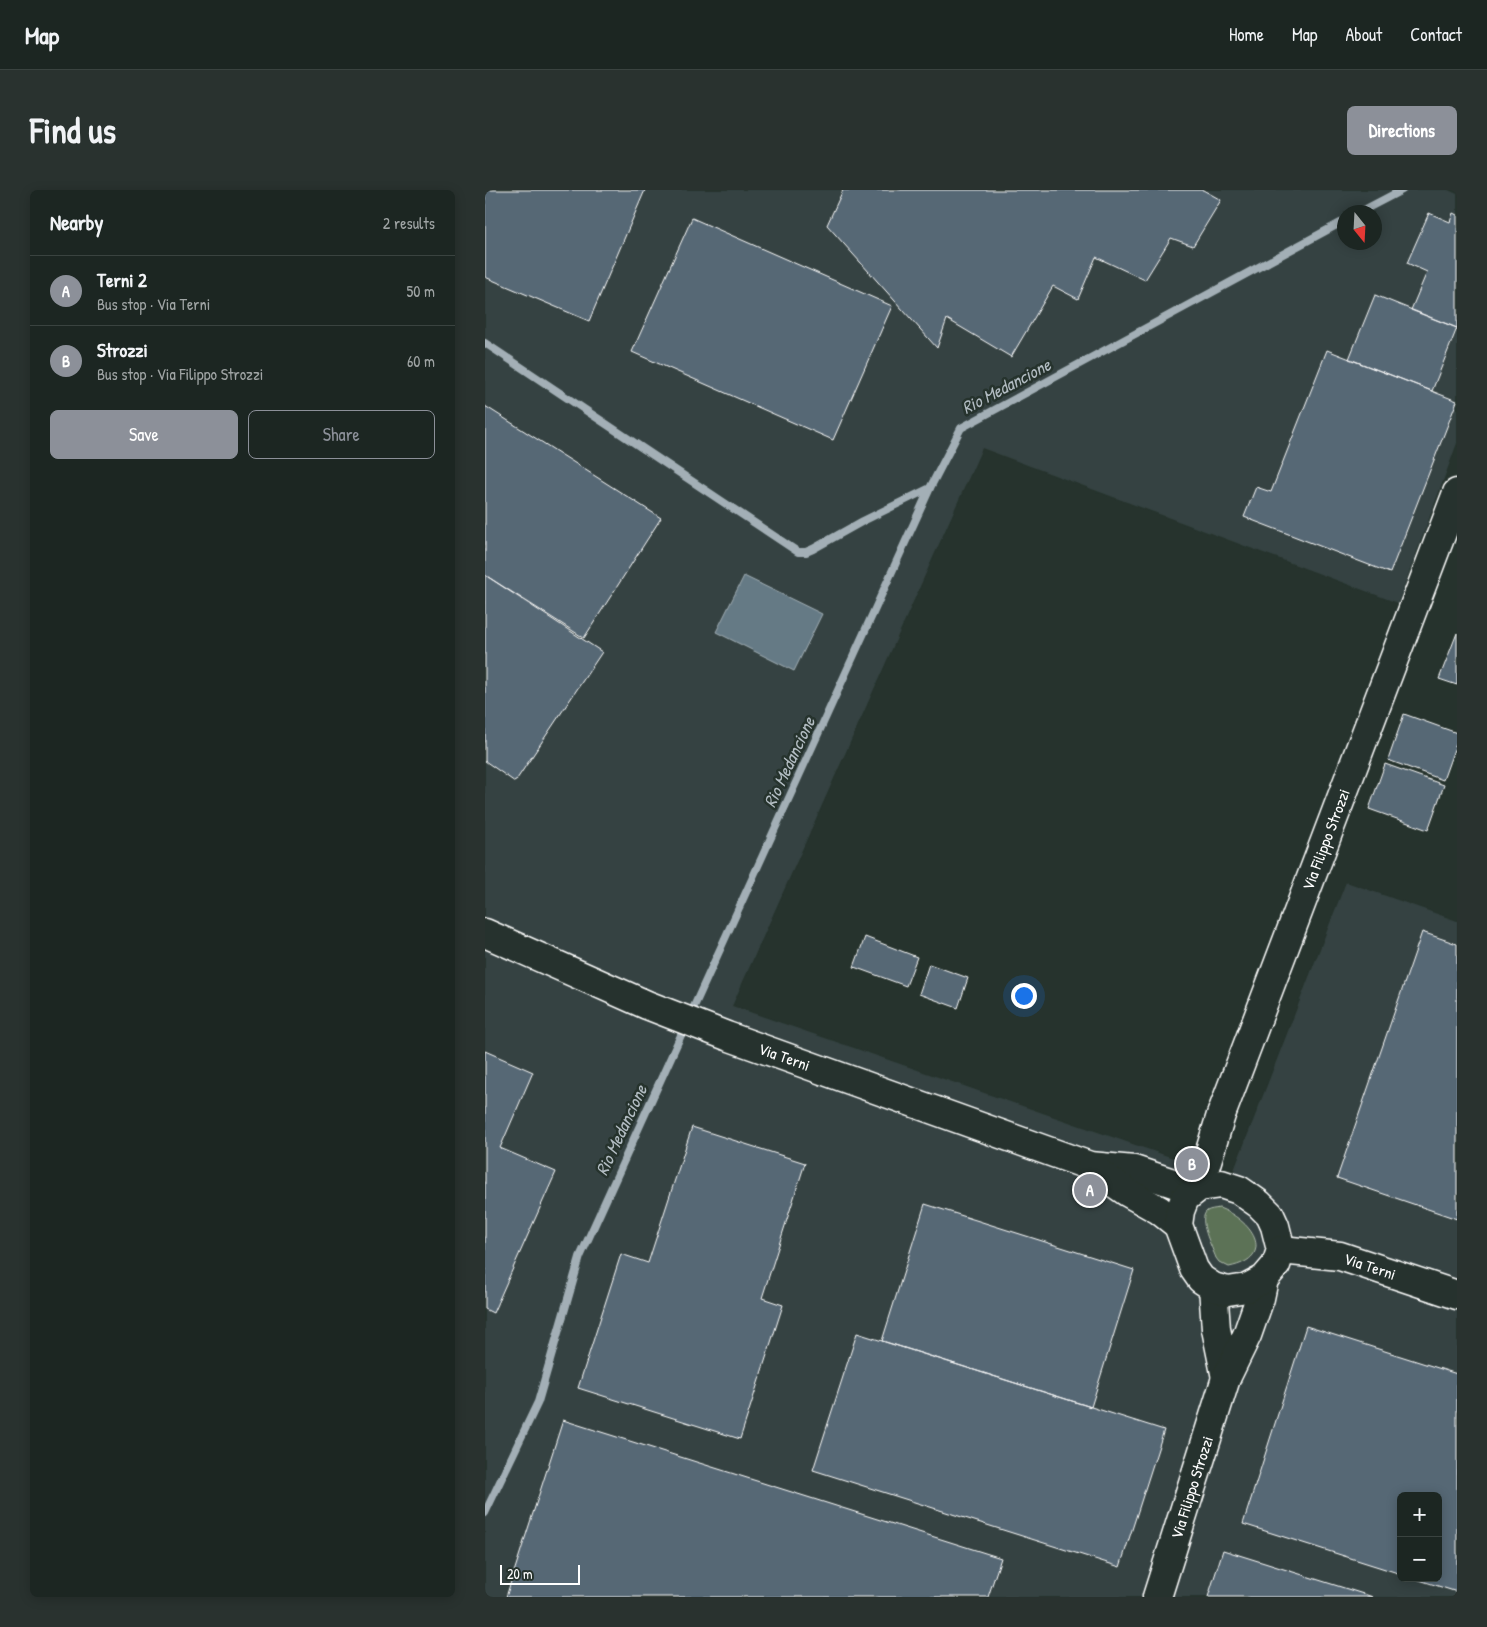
<!DOCTYPE html>
<html lang="en">
<head>
<meta charset="utf-8">
<style>
  :root { --surface:#1c2622; --page:#29322f; --text:#f1f3f6; --muted:#a0a5a5; --line:#3a4340; --accent:#8c9099 }
  body { margin:0; font-family:"Patrick Hand",sans-serif; background:var(--page); color:var(--text) }
  .controls { position:absolute; right:15px; bottom:15px; display:grid; overflow:hidden; border-radius:8px; box-shadow:0 2px 12px #0003 }
  .controls button { width:45px; height:45px; display:grid; place-items:center; padding:0; border:0; border-bottom:1px solid var(--line); background:var(--surface); color:var(--text); font:25px sans-serif }
  .compass { position:absolute; left:852px; top:15px; width:45px; height:45px; border-radius:50%; background:var(--surface); box-shadow:0 2px 12px #0003; rotate:162deg }
  .scale { position:absolute; left:15px; bottom:12px; width:80px; box-sizing:border-box; padding-left:5px; border:2px solid #fff; border-top:0; font-size:14px; line-height:18px; white-space:nowrap; color:#fff; -webkit-text-stroke:4px #26332d; paint-order:stroke }
  .you { position:absolute; left:538px; top:805px; width:18px; height:18px; margin:-12px; border:4px solid #fff; border-radius:50%; background:#1a73e8; box-shadow:0 0 0 8px #1a73e833 }
  .badge { display:grid; place-items:center; width:32px; height:32px; border-radius:50%; background:var(--accent); color:#fff; font-size:16px; font-weight:700 }
  .pin { position:absolute; translate:-50% -50%; border:2px solid #fff; box-shadow:0 1px 5px #0006 }
  .list { margin:0; padding:0; list-style:none }
  h2 { display:flex; justify-content:space-between; align-items:center; height:65px; margin:0; padding:0 20px; font-size:21px }
  h2 small { font-size:16px; font-weight:400; color:var(--muted) }
  .list li { display:grid; grid-template-columns:32px 1fr auto; gap:15px; align-items:center; box-sizing:border-box; height:70px; padding:0 20px; border-top:1px solid var(--line) }
  .list b { display:block; font-size:19px; white-space:nowrap }
  .list p { margin:0; font-size:16px; white-space:nowrap; color:var(--muted) }
  .list em { font-size:16px; font-style:normal; color:var(--muted) }
  .actions { display:flex; gap:10px; padding:15px 20px }
  .actions a { flex:1; padding:11px 0; border:1px solid var(--accent); border-radius:8px; text-align:center; font-size:18px; color:var(--accent) }
  .actions .main { background:var(--accent); color:#fff }
  .map { position:relative; flex:none; width:972px; height:1407px; overflow:hidden; border-radius:8px }
  header { display:flex; align-items:center; gap:30px; box-sizing:border-box; height:70px; padding:0 25px; background:var(--surface); border-bottom:1px solid var(--line) }
  header strong { font-size:24px }
  nav { display:flex; gap:28px; margin-inline-start:auto; font-size:18px }
  .intro { display:flex; align-items:center; justify-content:space-between; box-sizing:border-box; height:120px; padding:0 30px }
  h1 { margin:0; font-size:35px }
  .button { padding:12px 22px; border-radius:8px; background:var(--accent); color:#fff; font-size:18px; font-weight:700 }
  main { display:flex; gap:30px; padding:0 30px }
  aside { flex:1; background:var(--surface); border-radius:8px; box-shadow:0 2px 12px #0003 }
  .map>svg:first-child { display:block }
  .built { fill:#354342; fill-rule:evenodd }
  .green { fill:#5b7257; stroke:#adb8ab }
  .water { fill:#657a85; stroke:#a3afb6 }
  .lines { fill:none; stroke-linecap:round; stroke-linejoin:round }
  .stream { stroke:#a3afb6; stroke-width:8 }
  .building { fill:#576774; stroke:#fff }
  .street-casing { stroke:#fff; stroke-width:31 }
  .secondary-casing { stroke:#fff; stroke-width:31 }
  .street { stroke:#26332d; stroke-width:28 }
  .secondary { stroke:#26332d; stroke-width:28 }
  .labels { text-anchor:middle; dominant-baseline:central; stroke-width:5; stroke-linejoin:round; paint-order:stroke }
  .street-label { font-size:16px; fill:#fff; stroke:#26332d }
  .water-label { font-size:18px; font-style:italic; fill:#b2bcc2; stroke:#26332d }
</style>
</head>
<body>
<header>
<strong>Map</strong>
<nav><a>Home</a><a>Map</a><a>About</a><a>Contact</a></nav>
</header>
<div class="intro"><h1>Find us</h1><a class="button">Directions</a></div>
<main>
<aside>
<h2>Nearby<small>2 results</small></h2>
<ul class="list">
<li><span class="badge">A</span><div><b>Terni 2</b><p>Bus stop · Via Terni</p></div><em>50 m</em></li>
<li><span class="badge">B</span><div><b>Strozzi</b><p>Bus stop · Via Filippo Strozzi</p></div><em>60 m</em></li>
</ul>
<div class="actions"><a class="main">Save</a><a>Share</a></div>
</aside>
<div class="map">
<svg width="972" height="1407" viewBox="0 0 972 1407">
  <rect width="100%" height="100%" fill="#26332d"/>
  <filter id="ink" filterUnits="userSpaceOnUse"><feTurbulence type="fractalNoise" baseFrequency=".02" numOctaves="2"/><feDisplacementMap in="SourceGraphic" scale="10" xChannelSelector="R" yChannelSelector="G"/><feConvolveMatrix kernelMatrix="1 2 1 2 8 2 1 2 1" color-interpolation-filters="sRGB"/></filter>
  <g filter="url(#ink)">
    <!-- built -->
    <path class="built" d="M0 0H963L972 4V253L913 413 497 258 247 816 746 988 861 692 972 731V1407H0ZM859 22H889V52H859ZM916 1306H953V1388H916Z"/>
    <!-- green -->
    <path class="green" d="M734 1018C765 1029 794 1067 744 1077L734 1072 731 1068C727 1057 712 1029 722 1021 725 1019 730 1019 734 1018Z"/>
    <!-- water -->
    <path class="water" d="M259 386 337 424 309 481 231 442Z"/>
    <g class="lines">
      <!-- stream -->
      <path class="stream" d="M875 22 917 0
        M0 153 313 362H321L328 359 378 331 445 298
        M0 1323 53 1212 95 1067 445 298 476 238 859 31"/>
    </g>
    <!-- building -->
    <path class="building" d="M0 0H160L104 131 0 87Z
      M358 0H718L736 10 708 56 686 48 660 90 611 67 593 109 568 96 526 167 462 129 452 158 342 35Z
      M944 23 965 32 968 23 972 25V138L926 120 942 82 922 73Z
      M207 28 407 116 348 250 147 162Z
      M890 105 972 138 947 201 864 169Z
      M842 160 972 211 905 383 759 327 771 297 786 302Z
      M0 216 176 328 99 448 0 385Z
      M0 385 117 462 30 592 0 571Z
      M972 443V495L954 489Z
      M919 524 972 543V551L958 590 903 570Z
      M900 574 959 595 943 640 884 619Z
      M937 742 972 754V1029L852 988Z
      M380 747 432 767 421 796 369 777Z
      M444 774 483 788 473 818 434 804Z
      M0 861 48 882 15 958 71 982 8 1123 0 1119Z
      M207 937 320 973 277 1108 298 1115 255 1249 93 1198 136 1064 163 1073Z
      M440 1014 649 1080 606 1217 397 1151Z
      M821 1136 972 1184V1402L928 1388H953V1306H916V1384L758 1334Z
      M372 1143 679 1240 635 1377 328 1280Z
      M78 1230 516 1368 503 1407H21Z
      M738 1360 888 1407H723Z"/>
    <g class="lines">
      <defs>
        <g id="street">
          <path id="s1" d="M714 997 736 925 972 303"/>
          <path d="M728 1097 731 1139 741 1188"/>
          <path id="s2" d="M672 1407 741 1188 762 1145 775 1108 779 1089"/>
        </g>
        <g id="secondary">
          <path id="s3" d="M0 743 162 815 242 846 605 976 649 980 709 1000"/>
          <path d="M606 977 642 1002 674 1020 693 1035"/>
          <path d="M736 994 754 1000 774 1014 785 1025 790 1036 796 1060 791 1075 779 1089 762 1098 743 1101 728 1097 716 1089 709 1079 693 1035 695 1021 700 1008 714 997Z"/>
          <path id="s4" d="M796 1060 855 1066 972 1105"/>
        </g>
      </defs>
      <!-- street casing -->
      <use href="#street" class="street-casing"/>
      <!-- secondary casing -->
      <use href="#secondary" class="secondary-casing"/>
      <!-- street -->
      <use href="#street" class="street"/>
      <!-- secondary -->
      <use href="#secondary" class="secondary"/>
    </g>
  </g>
  <g class="labels">
    <!-- street labels -->
    <g class="street-label">
      <text stroke="none"><textPath href="#s1" startOffset="370">Via Filippo Strozzi</textPath></text>
      <text stroke="none"><textPath href="#s3" startOffset="324">Via Terni</textPath></text>
      <text stroke="none"><textPath href="#s4" startOffset="91">Via Terni</textPath></text>
      <text stroke="none"><textPath href="#s2" startOffset="115">Via Filippo Strozzi</textPath></text>
    </g>
    <!-- water labels -->
    <g class="water-label">
      <text transform="translate(521 196) rotate(-28)">Rio Medancione</text>
      <text transform="translate(304 572) rotate(-65)">Rio Medancione</text>
      <text transform="translate(136 940) rotate(-65)">Rio Medancione</text>
    </g>
  </g>
</svg>
<div class="controls">
<button>+</button>
<button>−</button>
</div>
<svg class="compass" viewBox="-18 -18 36 36"><path d="M0-13l5 13h-10z" fill="#e53935"/><path d="M0 13l5-13h-10z" fill="#a0a5a5"/></svg>
<div class="scale">20 m</div>
<div class="you"></div>
<div class="pin badge" style="left:605px;top:1000px">A</div>
<div class="pin badge" style="left:707px;top:974px">B</div>
</div>
</main>
</body>
</html>
